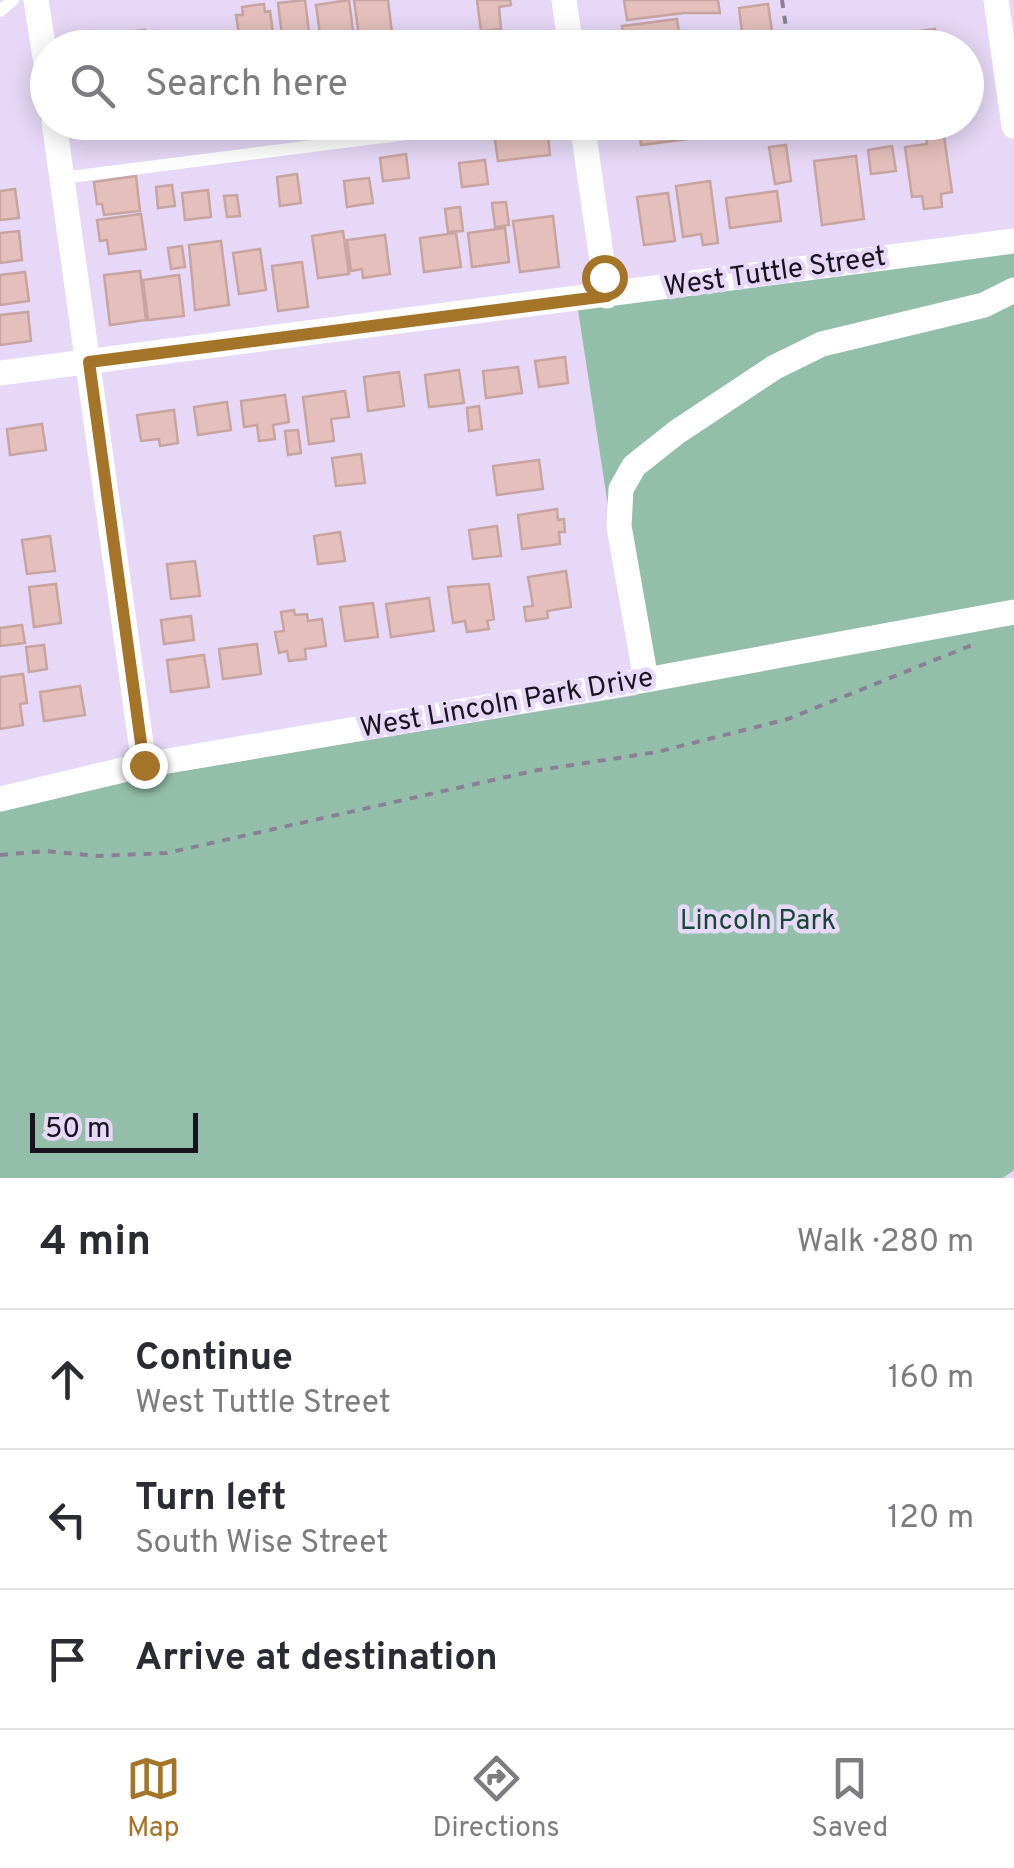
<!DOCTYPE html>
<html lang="en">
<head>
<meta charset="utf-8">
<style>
  :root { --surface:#fff; --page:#f2f2f3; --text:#2b2b33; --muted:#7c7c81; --line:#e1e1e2; --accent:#a47428 }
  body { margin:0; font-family:Overpass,sans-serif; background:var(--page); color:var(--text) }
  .scale { position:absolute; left:30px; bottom:25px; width:168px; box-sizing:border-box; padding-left:10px; border:5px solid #18131e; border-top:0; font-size:28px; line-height:35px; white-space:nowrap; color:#18131e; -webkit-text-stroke:8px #e6d8f6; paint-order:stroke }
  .stop { position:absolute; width:30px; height:30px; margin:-22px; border:8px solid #a47428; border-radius:50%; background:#fff }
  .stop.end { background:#a47428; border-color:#fff; box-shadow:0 2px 10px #0008 }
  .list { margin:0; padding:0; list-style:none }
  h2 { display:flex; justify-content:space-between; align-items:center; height:130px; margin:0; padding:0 40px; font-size:42px }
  h2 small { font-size:32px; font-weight:400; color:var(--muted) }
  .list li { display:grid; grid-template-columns:65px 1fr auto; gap:30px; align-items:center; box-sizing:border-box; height:140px; padding:0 40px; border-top:2px solid var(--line) }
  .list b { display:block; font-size:38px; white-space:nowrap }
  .list p { margin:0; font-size:32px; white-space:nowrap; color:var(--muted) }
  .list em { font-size:32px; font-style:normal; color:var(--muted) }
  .icon { flex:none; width:55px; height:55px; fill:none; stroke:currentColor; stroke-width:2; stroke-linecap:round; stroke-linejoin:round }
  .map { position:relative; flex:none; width:1014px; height:1178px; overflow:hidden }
  .search { position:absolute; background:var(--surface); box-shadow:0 5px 25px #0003; left:30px; right:30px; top:30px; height:110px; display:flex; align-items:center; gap:25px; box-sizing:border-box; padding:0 35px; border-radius:55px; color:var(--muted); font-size:38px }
  .sheet { height:550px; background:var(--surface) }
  nav { display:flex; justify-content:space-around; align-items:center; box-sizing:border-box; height:140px; border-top:2px solid var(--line); background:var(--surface); font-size:28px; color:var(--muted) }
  nav a { display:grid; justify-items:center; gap:5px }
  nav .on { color:var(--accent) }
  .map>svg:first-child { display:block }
  .green { fill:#93bfaa }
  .building { fill:#e4bfbb; stroke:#c8a4a1; stroke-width:2.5 }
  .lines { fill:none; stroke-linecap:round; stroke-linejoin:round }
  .path { stroke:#8a8096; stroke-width:4; stroke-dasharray:8 8; stroke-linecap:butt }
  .lane { stroke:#fff; stroke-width:12 }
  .street { stroke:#fff; stroke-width:25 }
  .route { stroke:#a47428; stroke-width:12 }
  .labels { text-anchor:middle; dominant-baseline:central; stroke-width:9; stroke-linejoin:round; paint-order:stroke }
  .street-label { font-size:28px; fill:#18131e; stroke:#e6d8f6 }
  .park-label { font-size:28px; fill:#164835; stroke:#e6d8f6 }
</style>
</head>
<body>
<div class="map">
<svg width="1014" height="1178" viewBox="0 0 1014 1178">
  <rect width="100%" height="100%" fill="#e6d8f6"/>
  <!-- green -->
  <path class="green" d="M1014 251V1170L1003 1178H0V810L147 777 637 695 578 310Z"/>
  <!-- building -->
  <path class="building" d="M305 0 310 40 283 44 278 3Z
    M349 0 355 46 322 48 316 5Z
    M354 0H388L393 41 360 45Z
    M477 0H510L511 5 499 7 501 29 481 31Z
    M624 0H718L720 13H684L627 20Z
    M264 4 265 12 270 11 275 48H241L236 15H243L242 7Z
    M768 4 774 45 744 48 739 8Z
    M677 19 681 48H625L622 26Z
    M935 29 938 48H885L883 36Z
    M145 30 146 41H152V48H122L120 33Z
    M104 34 106 47 115 48H81L79 37Z
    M638 122H694L696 138 641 145Z
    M547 126 550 155 498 161 494 133Z
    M943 129 952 192 941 194 942 207 924 209 922 196 912 197 905 147 927 144 926 131Z
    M786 145 791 181 775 184 769 147Z
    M892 146 896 171 871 174 868 150Z
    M406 154 409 178 383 181 380 158Z
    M856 156 864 219 822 225 814 161Z
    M485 160 488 184 462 187 459 163Z
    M297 174 301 203 280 206 277 177Z
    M136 176 140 211 104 215 102 204H97L94 182Z
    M369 178 373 203 347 207 344 181Z
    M710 181 718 243 703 245 701 234 683 237 676 186Z
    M172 185 175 206 158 208 156 187Z
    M15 189 19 218 0 220V191Z
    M208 190 211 217 185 220 182 193Z
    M777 191 781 221 730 228 726 198Z
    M668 193 675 241 644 245 637 197Z
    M237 195 240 216 227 217 224 196Z
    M506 202 509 225 495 227 492 203Z
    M460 207 463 231 448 232 445 209Z
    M141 214 146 249 109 254 107 240 100 241 97 220Z
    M553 216 559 267 520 272 513 221Z
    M505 228 509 262 472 267 468 233Z
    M19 231 22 260 0 263V233Z
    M343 231 349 274 318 278 312 236Z
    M456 233 461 267 424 272 420 238Z
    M385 235 390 274 363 278 362 269 351 271 347 240Z
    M221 241 229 305 195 310 189 245Z
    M182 246 185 267 171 269 168 248Z
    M260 249 266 290 239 294 233 253Z
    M302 262 308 307 278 311 272 266Z
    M140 271 146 320 110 325 104 275Z
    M25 272 29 301 0 305V275Z
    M179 275 184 316 148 320 143 280Z
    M28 312 31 341 0 345V315Z
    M565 357 568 383 539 387 535 361Z
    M518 367 522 393 486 398 483 371Z
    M459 370 464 403 429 407 425 375Z
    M399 372 404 406 368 411 364 377Z
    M345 391 349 417 331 419 334 441 309 444 303 397Z
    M285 395 289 422 273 425 275 439 259 441 257 425 244 427 241 401Z
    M227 402 231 430 198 435 194 407Z
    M479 406 482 429 469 431 467 408Z
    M174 410 178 443 160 446 159 439 141 441 137 415Z
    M42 424 46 450 10 455 7 429Z
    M298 430 301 453 288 455 285 431Z
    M361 454 365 483 336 486 332 458Z
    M539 460 543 489 497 495 493 466Z
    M557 509 558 520 564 519 565 532H559L560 544 522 549 518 515Z
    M497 526 501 556 473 559 469 530Z
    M340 532 345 561 318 564 314 536Z
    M50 536 55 571 27 574 22 540Z
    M195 561 200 596 171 599 167 564Z
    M566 571 571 607 547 611 548 618 526 621 524 607 533 606 528 577Z
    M56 584 61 623 34 627 29 587Z
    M489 584 494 619 487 621 489 629 467 632 465 621 453 623 448 587Z
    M429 598 434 631 391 637 386 604Z
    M373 603 378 637 345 641 340 607Z
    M294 610 295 615 307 614 308 621 322 619 326 646 305 649 306 659 289 661 287 651 279 653 275 632 284 631 281 612Z
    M191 616 194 640 164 644 161 620Z
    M22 625 25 643 0 646V628Z
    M257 644 261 674 223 679 219 649Z
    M44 645 47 669 29 672 26 647Z
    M204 655 209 687 171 692 167 660Z
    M23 674 27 703 20 704 23 725 0 729V677Z
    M80 686 85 715 44 721 40 692Z"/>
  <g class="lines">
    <!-- path -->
    <path class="path" d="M782 0 789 48
      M799 122 801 136
      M0 855 46 851 97 856 167 853 533 771 657 752 788 719 972 645"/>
    <!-- lane -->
    <path class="lane" d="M0 11 13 0
      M62 178 501 122"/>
    <!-- street -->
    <path class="street" d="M36 0 48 76
      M564 0 571 48
      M996 0 1014 126
      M54 122 144 765
      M582 122 607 296
      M0 373 1014 241
      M646 680 619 526 621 489 634 466 677 432 775 367 822 344 984 305 1014 290
      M0 799 144 765 646 680 1014 612"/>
  </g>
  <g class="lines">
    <!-- route -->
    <path class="route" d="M144 765 89 362 607 296 604 277"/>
  </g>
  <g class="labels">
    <!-- street labels -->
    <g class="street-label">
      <text transform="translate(775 273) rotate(-8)">West Tuttle Street</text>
      <text transform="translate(507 704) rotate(-10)">West Lincoln Park Drive</text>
    </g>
    <!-- park labels -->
    <g class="park-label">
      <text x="758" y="922">Lincoln Park</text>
    </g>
  </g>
</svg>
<div class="scale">50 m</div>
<div class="stop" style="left:604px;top:277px"></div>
<div class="stop end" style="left:144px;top:765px"></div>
<div class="search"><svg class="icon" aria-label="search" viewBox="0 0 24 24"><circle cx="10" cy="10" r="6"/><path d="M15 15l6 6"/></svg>Search here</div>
</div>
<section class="sheet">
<h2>4 min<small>Walk · 280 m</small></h2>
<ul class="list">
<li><svg class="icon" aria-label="ahead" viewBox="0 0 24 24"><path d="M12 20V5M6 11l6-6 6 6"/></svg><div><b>Continue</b><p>West Tuttle Street</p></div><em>160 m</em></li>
<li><svg class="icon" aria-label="left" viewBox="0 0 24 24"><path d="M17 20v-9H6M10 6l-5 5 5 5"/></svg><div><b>Turn left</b><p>South Wise Street</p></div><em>120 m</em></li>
<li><svg class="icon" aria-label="arrive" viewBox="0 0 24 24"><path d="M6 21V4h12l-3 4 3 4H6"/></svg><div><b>Arrive at destination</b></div></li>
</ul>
</section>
<nav>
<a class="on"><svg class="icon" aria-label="map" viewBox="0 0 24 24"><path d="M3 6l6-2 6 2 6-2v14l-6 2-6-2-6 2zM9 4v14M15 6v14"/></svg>Map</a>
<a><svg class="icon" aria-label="directions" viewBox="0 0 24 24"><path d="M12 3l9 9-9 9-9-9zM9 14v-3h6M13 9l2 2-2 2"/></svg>Directions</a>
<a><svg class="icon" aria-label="saved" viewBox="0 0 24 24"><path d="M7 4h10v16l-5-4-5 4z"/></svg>Saved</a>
</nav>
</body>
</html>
